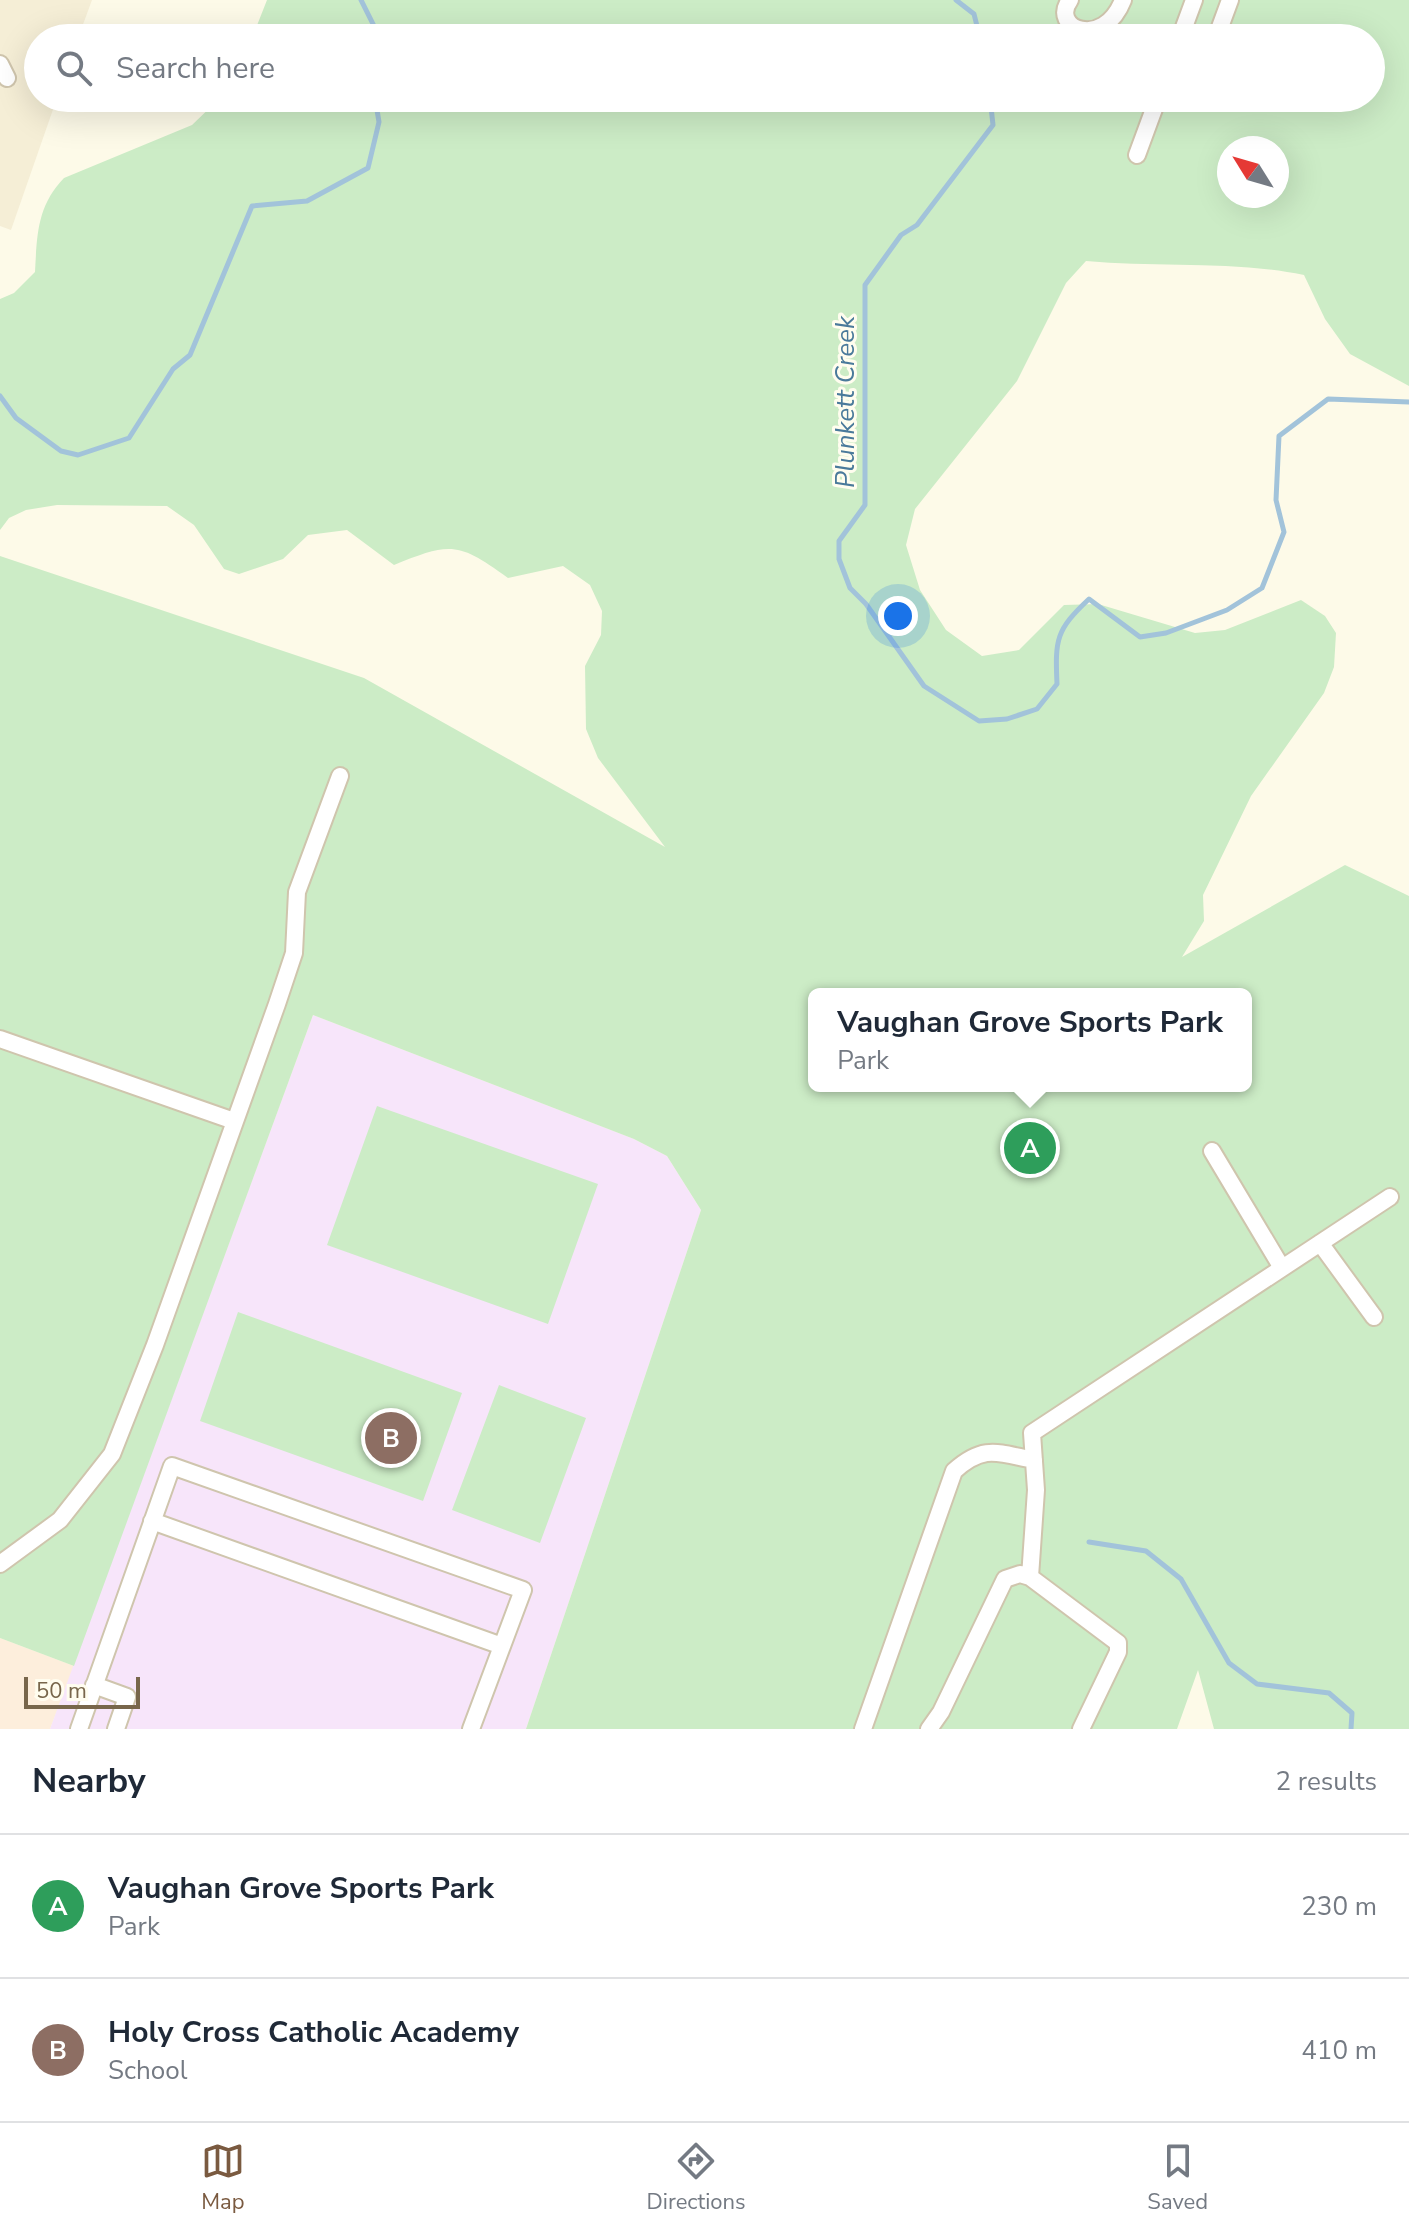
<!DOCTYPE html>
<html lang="en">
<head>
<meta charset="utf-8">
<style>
  :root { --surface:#fff; --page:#f6f6f7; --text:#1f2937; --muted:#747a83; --line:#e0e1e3; --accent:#7a5a40 }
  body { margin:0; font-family:"Nunito Sans",sans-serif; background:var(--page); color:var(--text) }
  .compass { position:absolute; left:1217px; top:136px; width:72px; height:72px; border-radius:50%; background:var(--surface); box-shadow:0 8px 32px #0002; rotate:307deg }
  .scale { position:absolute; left:24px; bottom:20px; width:116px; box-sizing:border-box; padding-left:8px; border:4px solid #78664b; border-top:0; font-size:22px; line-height:28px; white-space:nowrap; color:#78664b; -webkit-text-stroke:6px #fffdef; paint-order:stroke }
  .you { position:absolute; left:898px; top:616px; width:28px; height:28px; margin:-20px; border:6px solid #fff; border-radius:50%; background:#1a73e8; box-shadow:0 0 0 12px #1a73e833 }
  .badge { display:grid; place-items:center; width:52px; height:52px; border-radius:50%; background:var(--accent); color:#fff; font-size:26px; font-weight:700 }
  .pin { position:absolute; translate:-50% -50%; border:4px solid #fff; box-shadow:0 2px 8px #0006 }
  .popup { position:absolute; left:808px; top:988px; width:444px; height:104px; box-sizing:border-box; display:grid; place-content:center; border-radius:12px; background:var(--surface); filter:drop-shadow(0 2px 6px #0005); font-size:26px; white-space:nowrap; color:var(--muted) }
  .popup b { font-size:30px; color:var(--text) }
  .popup::after { content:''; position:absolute; left:50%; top:100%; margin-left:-16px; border:16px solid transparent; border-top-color:var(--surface) }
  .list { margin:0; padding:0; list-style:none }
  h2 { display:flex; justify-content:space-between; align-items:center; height:104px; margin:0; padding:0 32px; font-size:34px }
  h2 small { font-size:26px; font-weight:400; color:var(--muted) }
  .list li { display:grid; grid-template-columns:52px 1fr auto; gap:24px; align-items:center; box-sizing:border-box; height:144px; padding:0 32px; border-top:2px solid var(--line) }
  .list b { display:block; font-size:30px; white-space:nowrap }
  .list p { margin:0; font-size:26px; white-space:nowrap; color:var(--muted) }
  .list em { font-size:26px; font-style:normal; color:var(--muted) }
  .icon { flex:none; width:44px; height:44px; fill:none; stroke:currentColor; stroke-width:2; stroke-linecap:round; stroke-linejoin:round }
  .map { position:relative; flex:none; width:1409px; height:1729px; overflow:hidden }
  .search { position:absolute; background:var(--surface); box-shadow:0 8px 32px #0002; left:24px; right:24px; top:24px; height:88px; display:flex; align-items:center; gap:20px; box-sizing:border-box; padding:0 28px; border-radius:44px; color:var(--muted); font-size:30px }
  .sheet { height:392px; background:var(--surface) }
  nav { display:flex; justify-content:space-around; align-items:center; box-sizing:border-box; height:112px; border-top:2px solid var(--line); background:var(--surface); font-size:22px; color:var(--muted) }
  nav a { display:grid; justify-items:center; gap:4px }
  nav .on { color:var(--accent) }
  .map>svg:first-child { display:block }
  .residential { fill:#f5eed6 }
  .commercial { fill:#fdeedc }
  .education { fill:#f7e5fa }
  .green { fill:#ccecc6; fill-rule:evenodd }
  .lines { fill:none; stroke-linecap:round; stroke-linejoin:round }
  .stream { stroke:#a2c3da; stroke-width:5 }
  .minor-casing { stroke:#cfc5ad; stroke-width:20 }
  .minor { stroke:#fff; stroke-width:16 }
  .labels { text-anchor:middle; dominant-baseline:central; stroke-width:6; stroke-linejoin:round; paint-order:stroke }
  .water-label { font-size:26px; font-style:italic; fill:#4a7a9b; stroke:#fffdef }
</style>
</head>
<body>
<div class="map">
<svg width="1409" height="1729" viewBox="0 0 1409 1729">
  <rect width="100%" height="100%" fill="#fdfae8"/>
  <!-- residential -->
  <path class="residential" d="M0 0H92L78 38H38V98H57L11 230 0 226Z"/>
  <!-- commercial -->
  <path class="commercial" d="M0 1638 74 1666 50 1729H0Z"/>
  <!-- education -->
  <path class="education" d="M313 1015 634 1139 667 1156 701 1210 526 1729H50Z"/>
  <!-- green -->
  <path class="green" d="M267 0H1409V386L1350 354 1325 319 1304 275C1232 260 1159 268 1086 261L1066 283 1017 381 915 509 906 545 920 590 946 630 982 656 1019 650 1064 605 1098 604 1195 633 1225 630 1301 600 1325 616 1336 633 1334 667 1324 693 1251 796 1203 895 1204 921 1182 957 1345 865 1409 896V1729H1214L1198 1670 1177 1729H526L701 1210 667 1156 634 1139 313 1015 74 1666 0 1638V556L364 678 665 847 598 758 586 729 585 666 601 635 602 611 590 585 563 566 508 578C458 542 451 542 394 565L347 530 308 535 283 559 239 574 224 569 194 525 167 506 57 505 26 510 9 518 0 530V299L14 293 35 272C37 235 37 206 64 178L192 125 220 98H1371V38H252ZM1229 148H1277V196H1229ZM814 994H1246V1086H814Z
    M377 1106 598 1184 548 1324 327 1245Z
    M238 1312 462 1393 423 1501 200 1421Z
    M499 1385 586 1418 540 1543 452 1510Z"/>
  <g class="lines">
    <!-- stream -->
    <path class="stream" d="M361 0 380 38
      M956 0 974 14 980 38
      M990 98 993 125 917 225 901 235 865 285V505L839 541V559L850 588 866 604 924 686 979 721 1007 719 1037 709 1057 684C1055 639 1056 630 1089 599L1140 637 1166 633 1227 610 1262 588 1284 532 1276 500 1279 436 1328 399 1409 402
      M0 396 16 418 61 451 78 455 129 438 173 369 190 355 252 206 307 201 368 168 379 122 375 98
      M1089 1542 1146 1551 1181 1579 1229 1663 1257 1684 1329 1693 1352 1713 1351 1729"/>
    <defs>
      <path id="minor" d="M1070 0C1049 28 1103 51 1123 0
        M1180 38 1194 0
        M1216 38 1230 0
        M0 64 7 78
        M1137 155 1158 98
        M0 1039 234 1121
        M1212 1151 1282 1268
        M1320 1243 1374 1317
        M152 1521 502 1646
        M0 1564 60 1520 112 1454 155 1345 277 1004 294 953 297 892 340 776
        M1030 1577 1118 1643V1652L1081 1729
        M94 1685 127 1697 116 1729
        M79 1729 172 1466 523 1590 471 1729
        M863 1729 954 1471C984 1444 998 1453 1034 1460
        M929 1729 941 1712 1005 1579 1020 1574 1030 1577 1036 1490 1032 1433 1390 1197"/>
    </defs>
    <!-- minor casing -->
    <use href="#minor" class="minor-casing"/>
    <!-- minor -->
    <use href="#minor" class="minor"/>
  </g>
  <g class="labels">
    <!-- water labels -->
    <g class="water-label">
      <text transform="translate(845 402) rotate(-90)">Plunkett Creek</text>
    </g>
  </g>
</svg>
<svg class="compass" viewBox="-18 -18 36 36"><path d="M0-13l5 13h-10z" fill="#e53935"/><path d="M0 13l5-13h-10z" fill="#747a83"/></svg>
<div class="scale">50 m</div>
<div class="you"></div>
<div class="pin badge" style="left:1030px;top:1148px;background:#2e9e5b">A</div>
<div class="popup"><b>Vaughan Grove Sports Park</b>Park</div>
<div class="pin badge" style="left:391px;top:1438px;background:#8d6e63">B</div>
<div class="search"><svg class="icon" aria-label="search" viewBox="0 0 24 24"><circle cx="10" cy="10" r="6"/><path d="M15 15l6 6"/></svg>Search here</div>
</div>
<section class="sheet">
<h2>Nearby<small>2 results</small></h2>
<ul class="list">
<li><span class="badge" style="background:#2e9e5b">A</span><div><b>Vaughan Grove Sports Park</b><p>Park</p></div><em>230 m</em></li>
<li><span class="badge" style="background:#8d6e63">B</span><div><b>Holy Cross Catholic Academy</b><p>School</p></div><em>410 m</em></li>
</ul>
</section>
<nav>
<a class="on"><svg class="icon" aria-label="map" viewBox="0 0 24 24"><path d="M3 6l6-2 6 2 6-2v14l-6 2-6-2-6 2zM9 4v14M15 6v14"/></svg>Map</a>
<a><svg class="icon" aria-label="directions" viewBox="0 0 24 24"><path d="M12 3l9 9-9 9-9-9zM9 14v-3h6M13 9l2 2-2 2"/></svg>Directions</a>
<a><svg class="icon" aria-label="saved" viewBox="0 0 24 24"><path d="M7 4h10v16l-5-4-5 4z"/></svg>Saved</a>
</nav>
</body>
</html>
